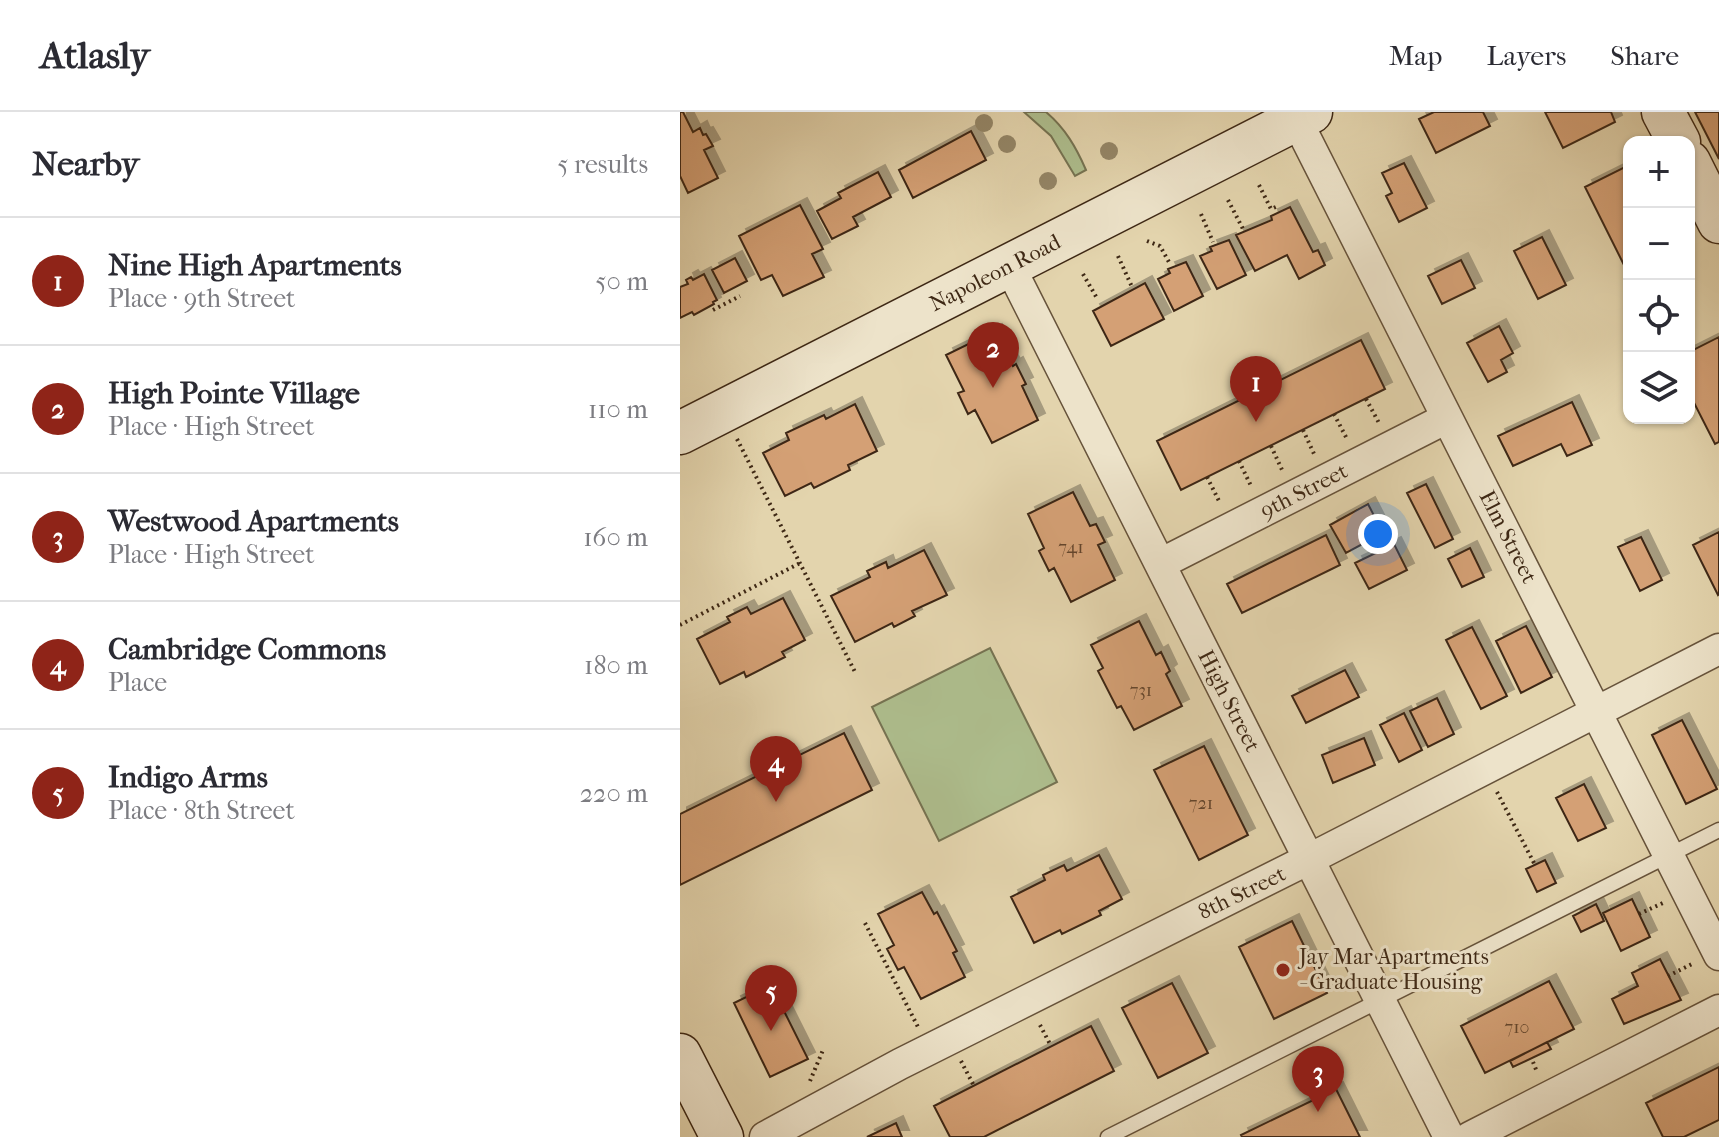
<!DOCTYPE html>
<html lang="en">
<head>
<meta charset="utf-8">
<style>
  :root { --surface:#fff; --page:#f7f7f7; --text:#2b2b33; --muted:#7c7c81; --line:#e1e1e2; --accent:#8f2418 }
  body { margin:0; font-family:"IM FELL French Canon",serif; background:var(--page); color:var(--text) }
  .controls { position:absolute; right:24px; top:24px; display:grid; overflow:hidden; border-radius:16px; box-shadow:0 2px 6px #0004 }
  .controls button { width:72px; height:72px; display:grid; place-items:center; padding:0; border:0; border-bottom:2px solid var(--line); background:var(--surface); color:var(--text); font:40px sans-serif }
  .you { position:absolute; left:698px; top:422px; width:28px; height:28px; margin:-20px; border:6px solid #fff; border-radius:50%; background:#1a73e8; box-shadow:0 0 0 12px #1a73e833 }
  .badge { display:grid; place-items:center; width:52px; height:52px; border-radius:50%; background:var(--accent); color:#fff; font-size:26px; font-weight:700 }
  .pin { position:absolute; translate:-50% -66px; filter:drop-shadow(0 2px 4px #0008) }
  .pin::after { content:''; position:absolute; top:42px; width:28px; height:24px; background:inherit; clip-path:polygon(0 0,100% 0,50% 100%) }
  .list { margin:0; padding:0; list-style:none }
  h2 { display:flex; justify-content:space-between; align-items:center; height:104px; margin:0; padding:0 32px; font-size:34px }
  h2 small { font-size:26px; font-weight:400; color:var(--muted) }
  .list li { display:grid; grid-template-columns:52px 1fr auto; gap:24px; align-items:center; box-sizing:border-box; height:128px; padding:0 32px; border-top:2px solid var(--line) }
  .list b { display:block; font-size:30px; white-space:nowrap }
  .list p { margin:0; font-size:26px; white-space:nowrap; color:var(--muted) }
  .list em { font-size:26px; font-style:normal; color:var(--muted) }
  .icon { flex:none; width:44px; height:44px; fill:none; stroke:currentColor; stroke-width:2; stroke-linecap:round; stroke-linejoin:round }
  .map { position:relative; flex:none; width:1039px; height:1025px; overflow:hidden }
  header { display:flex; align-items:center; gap:48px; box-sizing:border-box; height:112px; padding:0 40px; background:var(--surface); border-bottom:2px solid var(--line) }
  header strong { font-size:38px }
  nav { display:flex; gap:44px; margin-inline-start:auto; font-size:28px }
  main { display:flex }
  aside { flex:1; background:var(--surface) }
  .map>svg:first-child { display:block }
  .green { fill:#aebe8e; stroke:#767352; stroke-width:2 }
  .building { fill:#d4a074; stroke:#3e2815; stroke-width:2; filter:url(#shadow) }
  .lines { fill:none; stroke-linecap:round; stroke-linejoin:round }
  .lane-casing { stroke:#67533b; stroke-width:17 }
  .street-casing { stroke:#67533b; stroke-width:33 }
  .secondary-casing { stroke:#3e2815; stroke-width:45 }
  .path { stroke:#3e2815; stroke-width:4; stroke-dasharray:2 4; stroke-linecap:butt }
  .lane { stroke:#ede3ca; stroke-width:14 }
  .street { stroke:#ede3ca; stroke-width:30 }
  .secondary { stroke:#ede3ca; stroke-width:42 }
  .tree { fill:#948667 }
  .poi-dot { fill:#8f2418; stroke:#ede3ca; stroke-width:3 }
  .labels { text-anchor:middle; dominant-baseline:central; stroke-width:6; stroke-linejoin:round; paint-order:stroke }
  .number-label { font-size:18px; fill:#64462d }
  .street-label { font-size:22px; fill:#3e2815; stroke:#ede3ca }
  .poi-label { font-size:22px; fill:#3e2815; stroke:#ede3ca; text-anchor:start }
</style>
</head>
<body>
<header>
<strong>Atlasly</strong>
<nav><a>Map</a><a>Layers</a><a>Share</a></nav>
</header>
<main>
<aside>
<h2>Nearby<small>5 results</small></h2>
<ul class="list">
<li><span class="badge">1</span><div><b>Nine High Apartments</b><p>Place · 9th Street</p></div><em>50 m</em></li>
<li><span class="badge">2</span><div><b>High Pointe Village</b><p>Place · High Street</p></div><em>110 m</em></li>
<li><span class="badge">3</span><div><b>Westwood Apartments</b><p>Place · High Street</p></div><em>160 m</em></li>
<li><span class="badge">4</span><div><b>Cambridge Commons</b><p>Place</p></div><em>180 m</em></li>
<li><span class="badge">5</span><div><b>Indigo Arms</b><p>Place · 8th Street</p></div><em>220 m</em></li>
</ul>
</aside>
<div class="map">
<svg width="1039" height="1025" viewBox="0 0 1039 1025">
  <defs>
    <filter id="shadow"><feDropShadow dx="7" dy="-7" stdDeviation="0" flood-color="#0004"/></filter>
  </defs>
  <rect width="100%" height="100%" fill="#e3d4ad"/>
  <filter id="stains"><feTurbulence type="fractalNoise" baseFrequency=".0025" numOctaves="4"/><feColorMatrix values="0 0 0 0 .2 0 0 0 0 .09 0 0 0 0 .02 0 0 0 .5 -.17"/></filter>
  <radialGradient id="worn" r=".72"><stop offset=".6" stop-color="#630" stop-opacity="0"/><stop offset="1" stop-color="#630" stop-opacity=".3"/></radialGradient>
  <!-- green -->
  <path class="green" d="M344 0H366C385 16 396 35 406 58L395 64 371 24Z
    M310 536 377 670 259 729 192 595Z"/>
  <!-- building -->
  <path class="building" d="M0 0H3L13 20 20 16 23 23 26 22 33 34 24 38 38 66 8 81 0 64Z
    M754 0H803L810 14 756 41 739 7Z
    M865 0H931L935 10 883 36Z
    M1015 0H1039V47Z
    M291 19 306 48 233 86 219 58Z
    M724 51 747 96 719 110 706 84 712 81 702 61Z
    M949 53V163L905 75Z
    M198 60 211 85 173 105 178 114 152 127 137 99 161 86 158 81Z
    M120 93 143 137 132 142 144 165 103 184 92 163 81 168 59 124Z
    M610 95 633 140 638 138 645 153 619 167 607 143 575 159 556 123 592 108 591 104Z
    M862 125 886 173 858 187 834 139Z
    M549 128 566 163 537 177 520 144 532 139 530 135Z
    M55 146 67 169 44 181 32 158Z
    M781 148 795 176 762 192 748 164Z
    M506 150 523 184 494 199 478 167 490 161 488 157Z
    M24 162 37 188 33 190 34 192 14 203 12 200 0 206V175L8 172 6 168 11 165 13 168Z
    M465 171 484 207 431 234 413 199Z
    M819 214 833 241 821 248 827 260 808 270 787 231Z
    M315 219 333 254 336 252 346 272 342 274 358 308 312 331 295 298 288 302 278 281 284 279 266 243Z
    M1039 225V330L1035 332 1009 281V240Z
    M681 228 705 277 501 378 477 329Z
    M892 290 912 333 887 344 881 332 833 354 818 324Z
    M175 292 197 339 168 353 170 358 134 376 131 371 105 384 83 341 109 328 106 321 144 303 146 307Z
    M746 372 773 427 755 436 727 381Z
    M393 380 410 414 416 412 425 430 418 433 435 468 391 490 374 456 369 459 359 439 364 436 348 402Z
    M688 392 703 421 666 441 650 413Z
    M1039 420V482L1038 483 1013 433Z
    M646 423 660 453 562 501 547 472Z
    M961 425 982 468 960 479 938 435Z
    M714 432 727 458 689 477 675 451Z
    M790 436 804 465 782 475 768 447Z
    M244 438 267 483 232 499 235 504 214 515 212 511 175 530 151 484 190 465 187 459 206 450 208 456Z
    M103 486 125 528 102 540 105 545 66 565 64 560 40 572 17 527 50 510 47 505 67 495 71 502Z
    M459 509 476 543 481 540 490 559 486 562 502 594 454 618 441 594 437 596 418 559 423 556 411 533Z
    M846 514 872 565 841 581 816 529Z
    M792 515 827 584 801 597 766 528Z
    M665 558 679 585 626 611 612 584Z
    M757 586 774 622 748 635 730 599Z
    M724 601 742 638 719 650 700 613Z
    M1002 608 1037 677 1006 692 972 623Z
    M164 621 192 678 0 773V702Z
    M684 626 695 653 653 671 642 643Z
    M524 634 568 723 519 748 474 658Z
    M904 672 926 716 898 729 876 686Z
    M419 743 442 787 419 799 421 803 382 822 380 818 354 831 331 785 365 768 363 763 384 753 387 759Z
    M865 748 876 771 857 780 846 757Z
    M242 780 254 802 257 800 277 839 273 841 285 865 241 887 224 855 218 858 207 837 214 833 198 802Z
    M952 787 970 825 941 839 923 801Z
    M916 792 924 809 901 820 893 804Z
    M612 809 647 881 594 907 559 835Z
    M980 847 1001 888 944 912 932 887 958 874 952 861Z
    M869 869 894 917 805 961 781 914Z
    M492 871 528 941 478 966 442 896Z
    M91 873 128 947 90 965 54 891Z
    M411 914 434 959 304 1025H270L254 994Z
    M867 930 871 937 833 955 830 949Z
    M1039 955V1008L1004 1025H983L966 991Z
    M656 977 680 1025H562L561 1023Z
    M216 1011 222 1025H187Z"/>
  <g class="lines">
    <defs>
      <path id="lane" d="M428 1025 1039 718"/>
      <path id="street" d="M616 7 1039 843
        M329 153 769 1025
        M480 452 767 306
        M85 1025 220 952 645 739 1039 537
        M790 1025 1039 898"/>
      <path id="secondary" d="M983 0 999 30
        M1009 50 1039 110
        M0 321 631 0
        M0 943 42 1025"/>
    </defs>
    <!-- lane casing -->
    <use href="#lane" class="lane-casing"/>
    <!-- street casing -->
    <use href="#street" class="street-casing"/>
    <!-- secondary casing -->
    <use href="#secondary" class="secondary-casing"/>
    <!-- path -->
    <path class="path" d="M579 73 591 97 598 94
      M548 88 563 117
      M521 102 533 130
      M467 129 480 134 490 152
      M438 144 452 175
      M403 162 418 188
      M33 198 60 184
      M686 287 699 311
      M654 302 667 327
      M623 318 635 344
      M57 327 175 560
      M591 334 603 360
      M559 349 572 376
      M527 365 540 391
      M0 513 120 451
      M817 680 855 753
      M959 802 983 791
      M185 811 238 915
      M988 864 1012 852
      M360 913 371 934
      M281 949 294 974
      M853 950 857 960
      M130 969 143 938"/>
    <!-- lane -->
    <use href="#lane" class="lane"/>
    <!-- street -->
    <use href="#street" class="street"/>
    <!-- secondary -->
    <use href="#secondary" class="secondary"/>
  </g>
  <!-- trees -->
  <g class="tree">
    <circle cx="304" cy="11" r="9"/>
    <circle cx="327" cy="32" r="9"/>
    <circle cx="429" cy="39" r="9"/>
    <circle cx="368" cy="69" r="9"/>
  </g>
  <!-- markers -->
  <circle class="poi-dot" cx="603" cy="858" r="8"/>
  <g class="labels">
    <!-- number labels -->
    <g class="number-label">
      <text x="391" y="435">741</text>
      <text x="461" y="578">731</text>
      <text x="521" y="691">721</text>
      <text x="837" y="915">710</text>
    </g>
    <!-- street labels -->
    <g class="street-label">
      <text transform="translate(315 161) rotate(-27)">Napoleon Road</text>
      <text transform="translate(624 379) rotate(-27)">9th Street</text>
      <text transform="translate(828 425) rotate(63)">Elm Street</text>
      <text transform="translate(549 589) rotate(63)">High Street</text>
      <text transform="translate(562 781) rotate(-26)">8th Street</text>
    </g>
    <!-- poi labels -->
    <g class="poi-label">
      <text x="619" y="845">Jay Mar Apartments<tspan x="619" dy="25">- Graduate Housing</tspan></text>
    </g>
  </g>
  <rect width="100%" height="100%" filter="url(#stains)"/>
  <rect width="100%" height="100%" fill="url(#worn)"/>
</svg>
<div class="controls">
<button>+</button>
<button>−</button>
<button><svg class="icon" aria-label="locate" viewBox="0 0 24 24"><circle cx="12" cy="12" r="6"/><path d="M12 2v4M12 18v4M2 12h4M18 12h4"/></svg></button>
<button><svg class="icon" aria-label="layers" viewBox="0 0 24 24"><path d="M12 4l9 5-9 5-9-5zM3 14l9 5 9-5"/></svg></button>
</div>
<div class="you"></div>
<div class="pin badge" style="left:576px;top:310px">1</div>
<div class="pin badge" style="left:313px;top:276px">2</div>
<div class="pin badge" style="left:638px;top:1000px">3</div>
<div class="pin badge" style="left:96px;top:690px">4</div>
<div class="pin badge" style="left:91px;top:919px">5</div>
</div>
</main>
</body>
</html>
